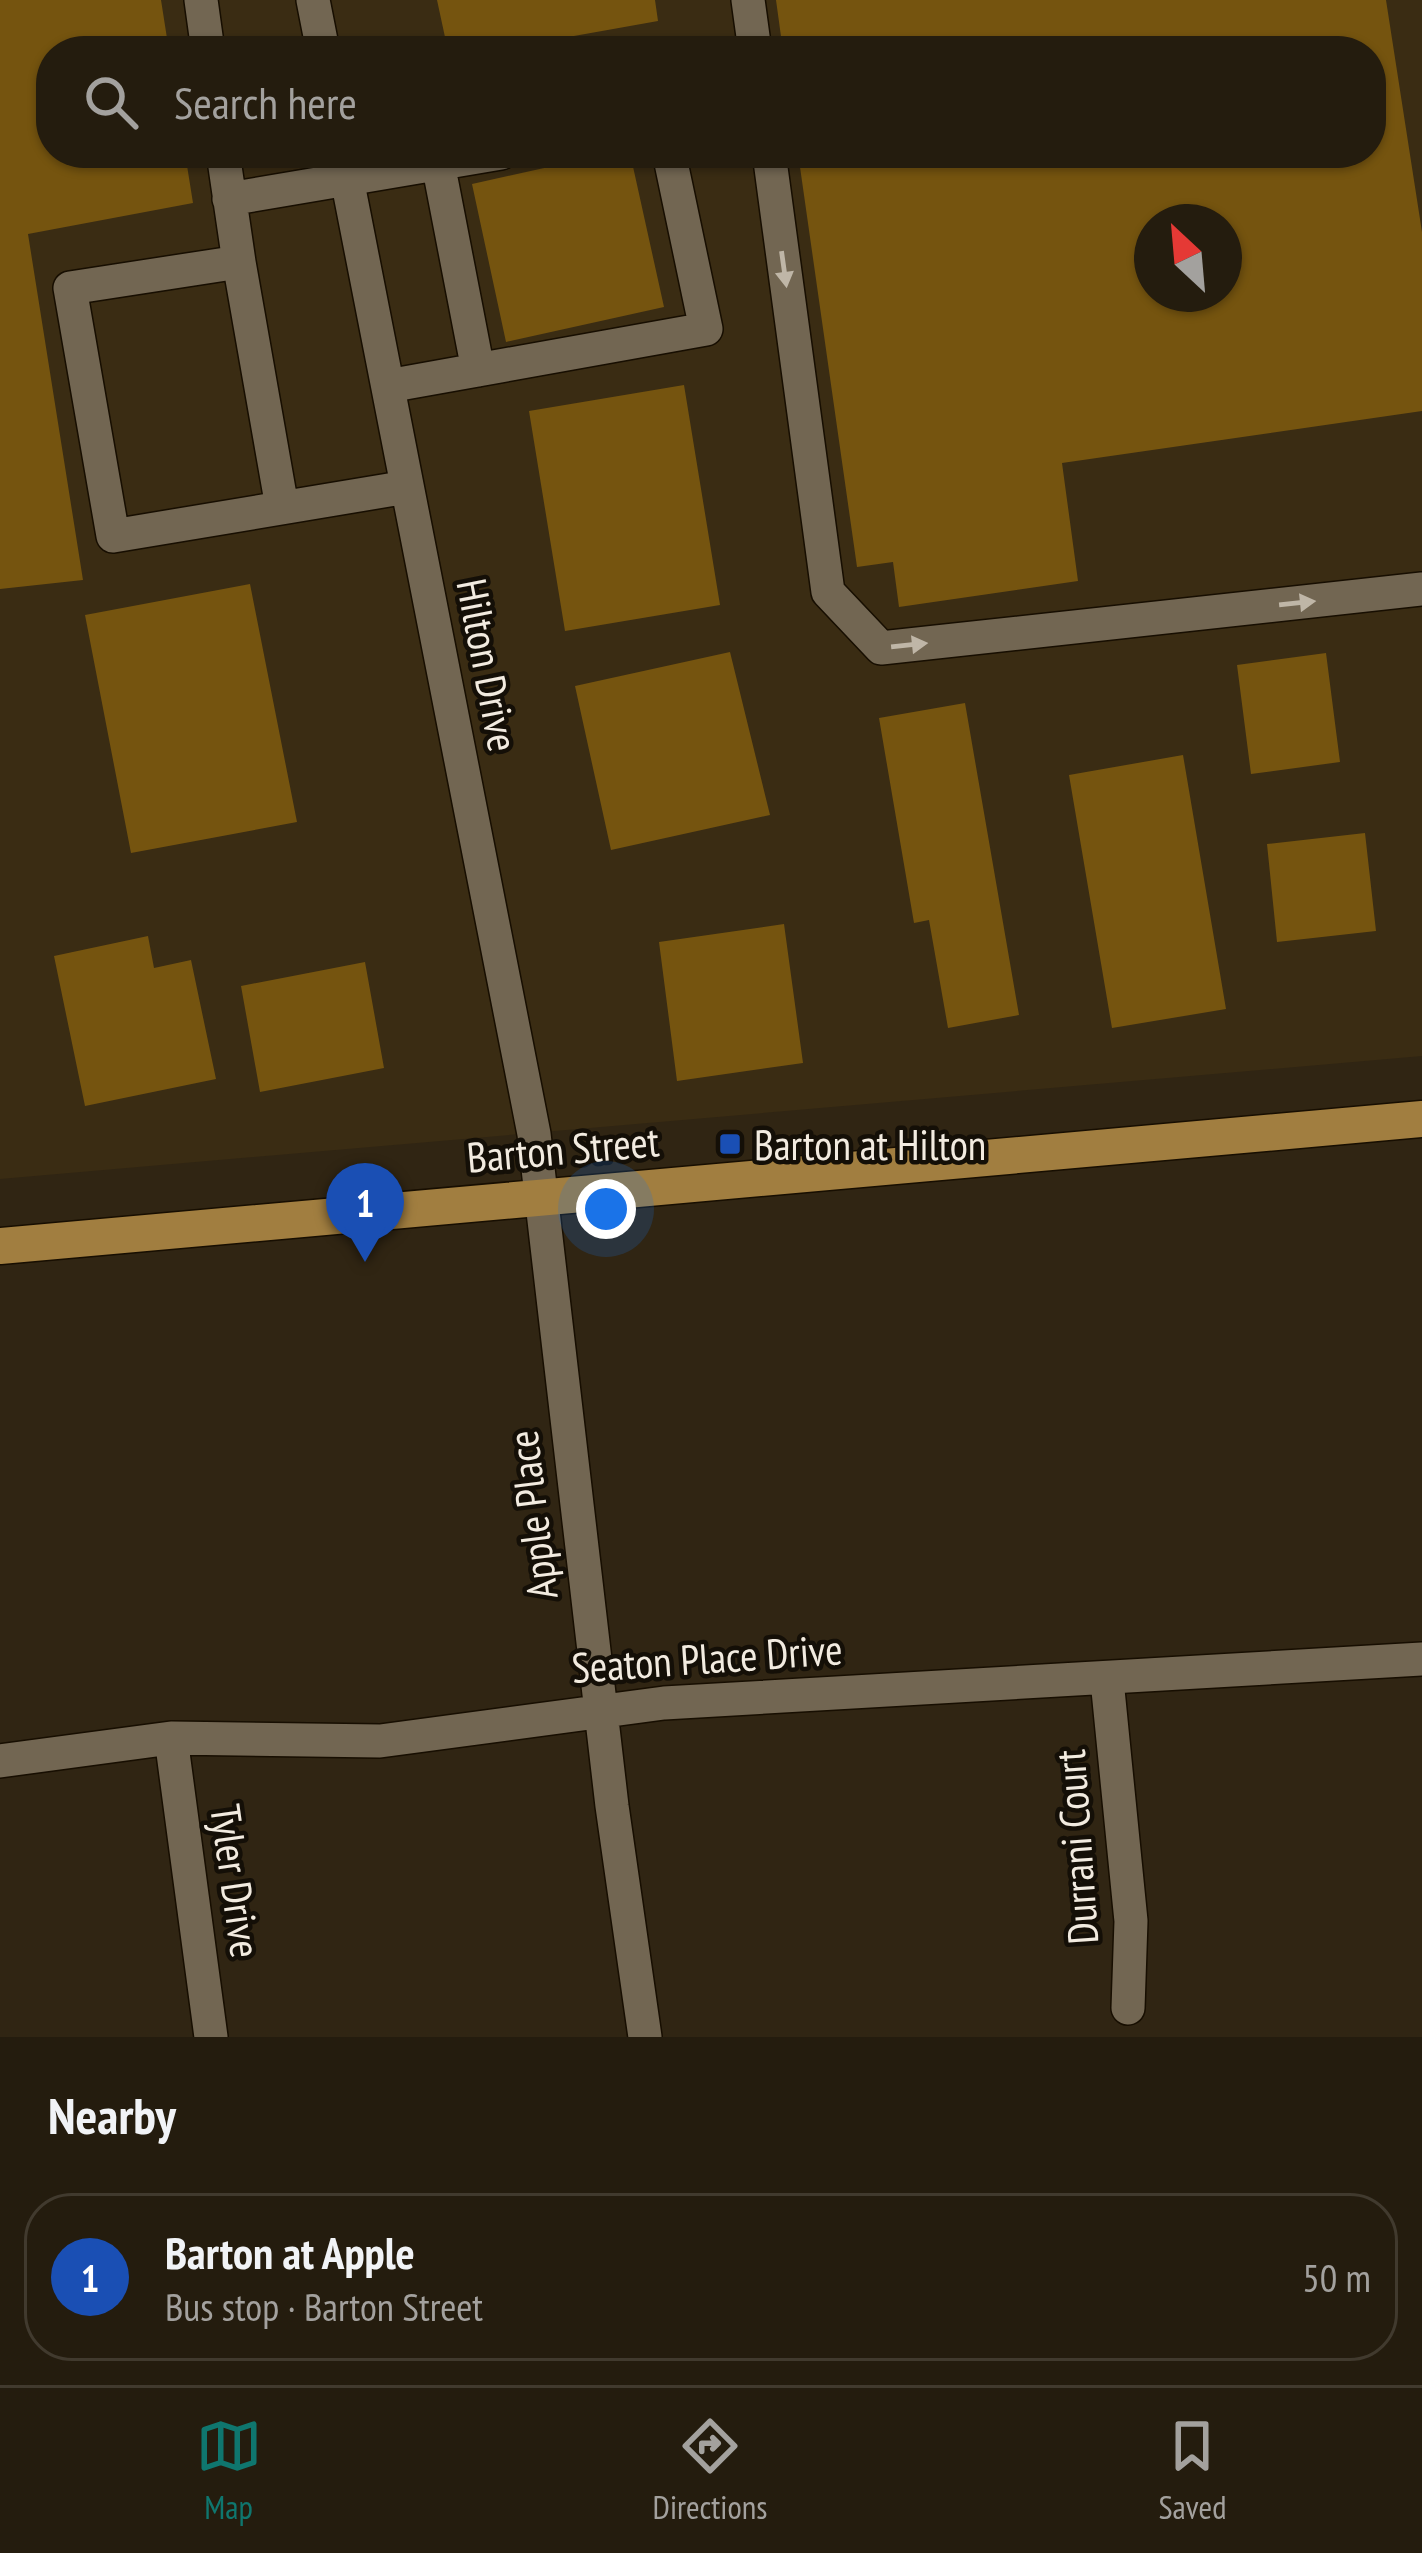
<!DOCTYPE html>
<html lang="en">
<head>
<meta charset="utf-8">
<style>
  :root { --surface:#241c0e; --page:#30291c; --text:#f1f3f6; --muted:#a3a19e; --line:#413a2e; --accent:#0f766e }
  body { margin:0; font-family:"PT Sans Narrow",sans-serif; background:var(--page); color:var(--text) }
  .compass { position:absolute; left:1134px; top:204px; width:108px; height:108px; border-radius:50%; background:var(--surface); box-shadow:0 3px 9px #0004; rotate:334deg }
  .you { position:absolute; left:606px; top:1209px; width:42px; height:42px; margin:-30px; border:9px solid #fff; border-radius:50%; background:#1a73e8; box-shadow:0 0 0 18px #1a73e833 }
  .badge { display:grid; place-items:center; width:78px; height:78px; border-radius:50%; background:var(--accent); color:#fff; font-size:39px; font-weight:700 }
  .pin { position:absolute; translate:-50% -99px; filter:drop-shadow(0 3px 6px #0008) }
  .pin::after { content:''; position:absolute; top:63px; width:42px; height:36px; background:inherit; clip-path:polygon(0 0,100% 0,50% 100%) }
  .list { margin:0; padding:0; list-style:none }
  h2 { display:flex; justify-content:space-between; align-items:center; height:156px; margin:0; padding:0 48px; font-size:51px }
  h2 small { font-size:39px; font-weight:400; color:var(--muted) }
  .list li { display:grid; grid-template-columns:78px 1fr auto; gap:36px; align-items:center; box-sizing:border-box; height:168px; margin:0 24px 24px; padding:0 24px; border:3px solid var(--line); border-radius:48px }
  .list b { display:block; font-size:45px; white-space:nowrap }
  .list p { margin:0; font-size:39px; white-space:nowrap; color:var(--muted) }
  .list em { font-size:39px; font-style:normal; color:var(--muted) }
  .icon { flex:none; width:66px; height:66px; fill:none; stroke:currentColor; stroke-width:2; stroke-linecap:round; stroke-linejoin:round }
  .map { position:relative; flex:none; width:1422px; height:2037px; overflow:hidden }
  .search { position:absolute; background:var(--surface); box-shadow:0 3px 9px #0004; left:36px; right:36px; top:36px; height:132px; display:flex; align-items:center; gap:30px; box-sizing:border-box; padding:0 42px; border-radius:48px; color:var(--muted); font-size:45px }
  .sheet { height:348px; background:var(--surface) }
  nav { display:flex; justify-content:space-around; align-items:center; box-sizing:border-box; height:168px; border-top:3px solid var(--line); background:var(--surface); font-size:33px; color:var(--muted) }
  nav a { display:grid; justify-items:center; gap:6px }
  nav .on { color:var(--accent) }
  .map>svg:first-child { display:block }
  .built { fill:#3a2c13; fill-rule:evenodd }
  .building { fill:#75540f; fill-rule:evenodd }
  .lines { fill:none; stroke-linecap:round; stroke-linejoin:round }
  .minor-casing { stroke:#170e01; stroke-width:36 }
  .major-casing { stroke:#170e01; stroke-width:39 }
  .minor { stroke:#726652; stroke-width:33 }
  .major { stroke:#a17e40; stroke-width:36 }
  .oneway { fill:#bfb6a7 }
  .transit-dot { fill:#1a4fb4; stroke:#140f07; stroke-width:4.5 }
  .labels { text-anchor:middle; dominant-baseline:central; stroke-width:9; stroke-linejoin:round; paint-order:stroke }
  .street-label { font-size:42px; fill:#f2ebe0; stroke:#140f07 }
  .poi-label { font-size:42px; fill:#f2ebe0; stroke:#140f07; text-anchor:start }
</style>
</head>
<body>
<div class="map">
<svg width="1422" height="2037" viewBox="0 0 1422 2037">
  <rect width="100%" height="100%" fill="#302513"/>
  <!-- built -->
  <path class="built" d="M0 0H1422V1056L0 1179ZM51 51H1371V153H51ZM1152 222H1224V294H1152Z"/>
  <!-- building -->
  <path class="building" d="M0 0H161L169 51H51V153H185L193 203 28 234 83 580 0 589Z
    M437 0H655L658 21 518 46 519 51H448Z
    M776 0H1386L1422 232V411L1062 463 1078 581 899 607 893 562 857 567 798 153H1371V51H783ZM1152 222H1224V294H1152Z
    M612 153H630L664 307 506 342 472 184Z
    M684 385 720 605 565 631 529 411Z
    M250 584 297 822 131 853 85 615Z
    M730 652 770 815 611 850 575 686Z
    M1326 653 1340 762 1251 774 1237 665Z
    M965 703 1019 1015 948 1028 929 920 914 923 879 718Z
    M1183 755 1226 1009 1112 1028 1069 775Z
    M1365 833 1376 931 1277 942 1267 844Z
    M784 924 803 1063 677 1081 659 942Z
    M148 936 154 968 191 960 216 1079 85 1106 54 956Z
    M365 962 384 1068 260 1092 241 986Z"/>
  <g class="lines">
    <defs>
      <path id="minor" d="M201 0 208 51
        M313 0 323 51
        M748 0 755 51
        M223 153 239 262
        M342 153 534 1134 612 1806 645 2037
        M769 153 828 592 881 648 1422 589
        M438 163 478 370
        M229 199 501 153
        M388 386 706 329 669 153
        M282 507 239 262 70 288 113 536 407 487
        M1107 1680 1131 1921 1128 2008
        M171 1738 211 2037
        M0 1761 171 1738 380 1741 664 1703 1422 1659"/>
      <path id="major" d="M0 1246 1422 1119"/>
    </defs>
    <!-- minor casing -->
    <use href="#minor" class="minor-casing"/>
    <!-- major casing -->
    <use href="#major" class="major-casing"/>
    <!-- minor -->
    <use href="#minor" class="minor"/>
    <!-- major -->
    <use href="#major" class="major"/>
  </g>
  <!-- one-way arrows -->
  <defs><path id="oneway-solid" d="M-6-.8H1V-3.2L6.5 0L1 3.2V.8H-6Z" transform="scale(3)"/></defs>
  <g class="oneway">
    <use href="#oneway-solid" transform="translate(784 269) rotate(82)"/>
    <use href="#oneway-solid" transform="translate(1297 603) rotate(-6)"/>
    <use href="#oneway-solid" transform="translate(909 645) rotate(-6)"/>
  </g>
  <!-- markers -->
  <rect class="transit-dot" x="718" y="1132" width="24" height="24" rx="6"/>
  <g class="labels">
    <!-- street labels -->
    <g class="street-label">
      <text transform="translate(488 665) rotate(79)">Hilton Drive</text>
      <text transform="translate(563 1149) rotate(-5)">Barton Street</text>
      <text transform="translate(532 1515) rotate(-97)">Apple Place</text>
      <text transform="translate(707 1658) rotate(-4)">Seaton Place Drive</text>
      <text transform="translate(1076 1847) rotate(-94)">Durrani Court</text>
      <text transform="translate(236 1881) rotate(82)">Tyler Drive</text>
    </g>
    <!-- poi labels -->
    <g class="poi-label">
      <text x="754" y="1144">Barton at Hilton</text>
    </g>
  </g>
</svg>
<svg class="compass" viewBox="-18 -18 36 36"><path d="M0-13l5 13h-10z" fill="#e53935"/><path d="M0 13l5-13h-10z" fill="#a3a19e"/></svg>
<div class="you"></div>
<div class="pin badge" style="left:365px;top:1262px;background:#1a4fb4">1</div>
<div class="search"><svg class="icon" aria-label="search" viewBox="0 0 24 24"><circle cx="10" cy="10" r="6"/><path d="M15 15l6 6"/></svg>Search here</div>
</div>
<section class="sheet">
<h2>Nearby<small></small></h2>
<ul class="list">
<li><span class="badge" style="background:#1a4fb4">1</span><div><b>Barton at Apple</b><p>Bus stop · Barton Street</p></div><em>50 m</em></li>
</ul>
</section>
<nav>
<a class="on"><svg class="icon" aria-label="map" viewBox="0 0 24 24"><path d="M3 6l6-2 6 2 6-2v14l-6 2-6-2-6 2zM9 4v14M15 6v14"/></svg>Map</a>
<a><svg class="icon" aria-label="directions" viewBox="0 0 24 24"><path d="M12 3l9 9-9 9-9-9zM9 14v-3h6M13 9l2 2-2 2"/></svg>Directions</a>
<a><svg class="icon" aria-label="saved" viewBox="0 0 24 24"><path d="M7 4h10v16l-5-4-5 4z"/></svg>Saved</a>
</nav>
</body>
</html>
